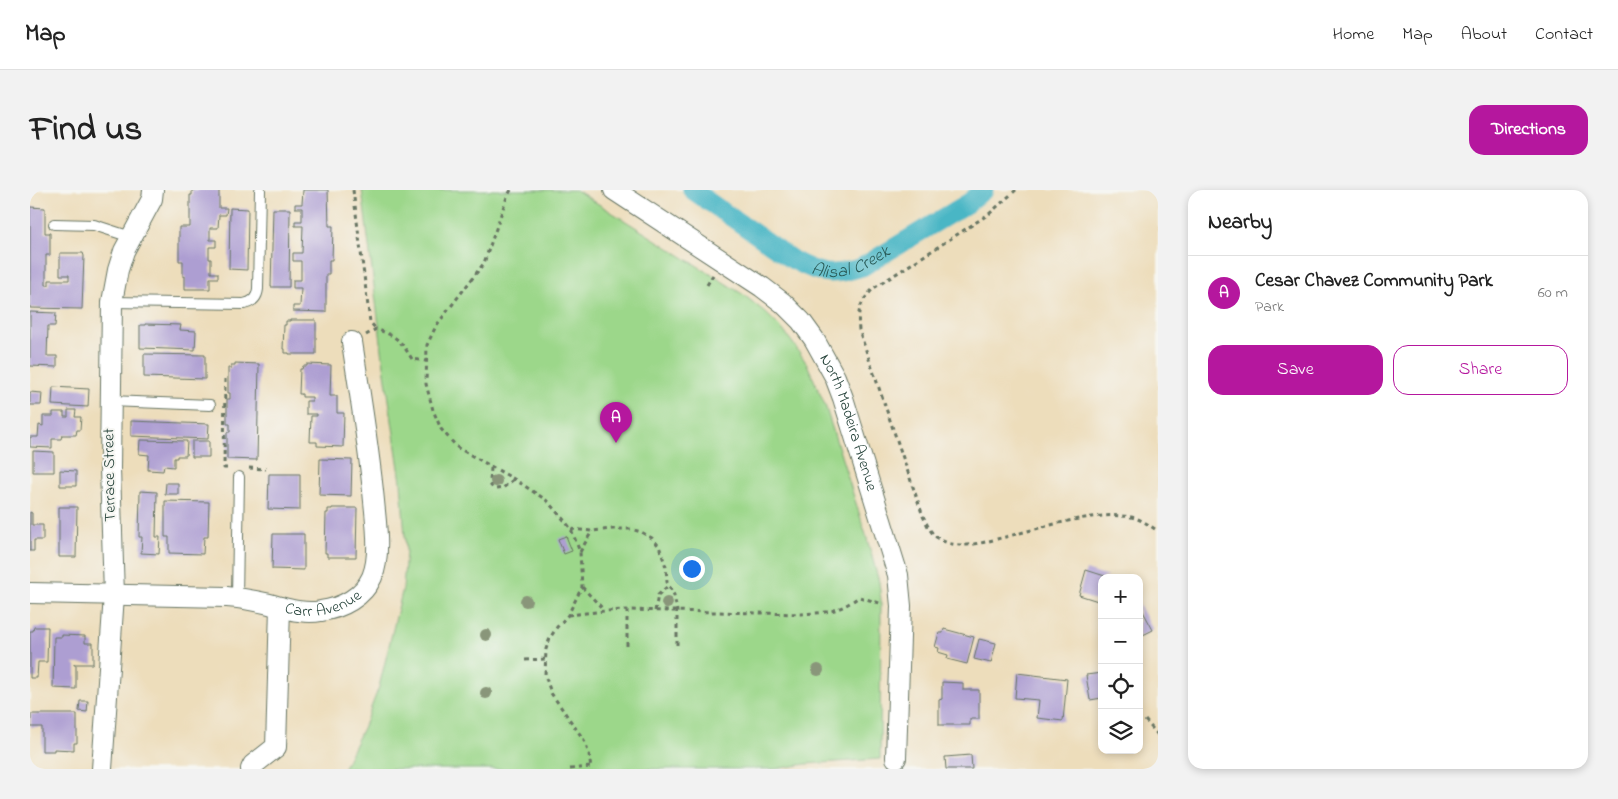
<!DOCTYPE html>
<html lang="en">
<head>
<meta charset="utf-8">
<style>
  :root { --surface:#fff; --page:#f2f2f2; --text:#222; --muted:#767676; --line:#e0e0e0; --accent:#b5179e }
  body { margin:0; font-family:"Indie Flower",sans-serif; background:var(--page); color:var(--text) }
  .controls { position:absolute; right:15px; bottom:15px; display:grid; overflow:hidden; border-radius:10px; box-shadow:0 2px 8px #0003 }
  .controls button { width:45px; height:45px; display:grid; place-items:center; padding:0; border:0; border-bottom:1px solid var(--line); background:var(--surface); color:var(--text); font:25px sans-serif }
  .you { position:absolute; left:661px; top:378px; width:18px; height:18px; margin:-12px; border:4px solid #fff; border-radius:50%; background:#1a73e8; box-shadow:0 0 0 8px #1a73e833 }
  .badge { display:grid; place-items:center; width:32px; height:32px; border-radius:50%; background:var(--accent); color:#fff; font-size:16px; font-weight:700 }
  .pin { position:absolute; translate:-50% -41px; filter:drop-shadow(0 1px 2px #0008) }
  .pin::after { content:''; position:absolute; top:26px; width:18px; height:15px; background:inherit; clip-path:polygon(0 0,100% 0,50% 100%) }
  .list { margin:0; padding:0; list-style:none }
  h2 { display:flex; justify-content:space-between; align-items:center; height:65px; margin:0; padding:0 20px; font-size:21px }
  h2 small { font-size:16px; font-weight:400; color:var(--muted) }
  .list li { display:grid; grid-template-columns:32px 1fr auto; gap:15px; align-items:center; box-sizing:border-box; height:75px; padding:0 20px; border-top:1px solid var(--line) }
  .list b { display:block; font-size:19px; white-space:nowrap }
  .list p { margin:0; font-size:16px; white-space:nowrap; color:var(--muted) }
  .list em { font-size:16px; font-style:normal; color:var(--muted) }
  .actions { display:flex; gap:10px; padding:15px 20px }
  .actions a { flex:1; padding:11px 0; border:1px solid var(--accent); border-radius:15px; text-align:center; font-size:18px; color:var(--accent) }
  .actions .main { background:var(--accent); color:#fff }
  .icon { flex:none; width:28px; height:28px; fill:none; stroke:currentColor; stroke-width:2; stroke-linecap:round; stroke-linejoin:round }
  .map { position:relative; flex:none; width:1128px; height:579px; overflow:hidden; border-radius:15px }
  header { display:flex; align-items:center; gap:30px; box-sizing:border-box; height:70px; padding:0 25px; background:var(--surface); border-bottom:1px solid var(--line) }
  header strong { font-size:24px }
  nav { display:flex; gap:28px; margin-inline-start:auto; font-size:18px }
  .intro { display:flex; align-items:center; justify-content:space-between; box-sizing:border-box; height:120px; padding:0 30px }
  h1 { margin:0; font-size:35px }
  .button { padding:12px 22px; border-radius:15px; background:var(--accent); color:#fff; font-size:18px; font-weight:700 }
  main { display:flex; gap:30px; padding:0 30px }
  aside { flex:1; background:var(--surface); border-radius:15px; box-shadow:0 2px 8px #0003 }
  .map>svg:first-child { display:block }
  .green { fill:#9cd78a; stroke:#5e8a5f }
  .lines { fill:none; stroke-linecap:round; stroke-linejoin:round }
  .canal { stroke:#49b6c5; stroke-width:19 }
  .building { fill:#ad9ed2 }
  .lane-casing { stroke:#677563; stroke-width:12 }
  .street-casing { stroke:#677563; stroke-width:22 }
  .path { stroke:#677563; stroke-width:3; stroke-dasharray:4 4; stroke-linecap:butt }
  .lane { stroke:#fff; stroke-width:10 }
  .street { stroke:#fff; stroke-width:20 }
  .tree { fill:#89967a }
  .labels { text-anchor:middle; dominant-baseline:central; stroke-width:4; stroke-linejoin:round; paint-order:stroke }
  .street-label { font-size:16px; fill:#1f3d34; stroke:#f6f6f2 }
  .water-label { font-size:18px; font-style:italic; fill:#2a5b58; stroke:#f6f6f2 }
</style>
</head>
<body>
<header>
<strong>Map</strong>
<nav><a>Home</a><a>Map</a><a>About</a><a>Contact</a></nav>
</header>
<div class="intro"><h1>Find us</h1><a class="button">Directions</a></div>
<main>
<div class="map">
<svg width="1128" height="579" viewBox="0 0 1128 579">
  <rect width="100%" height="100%" fill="#f6f6f2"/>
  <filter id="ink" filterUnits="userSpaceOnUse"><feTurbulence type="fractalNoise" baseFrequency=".02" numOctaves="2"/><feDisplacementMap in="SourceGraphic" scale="10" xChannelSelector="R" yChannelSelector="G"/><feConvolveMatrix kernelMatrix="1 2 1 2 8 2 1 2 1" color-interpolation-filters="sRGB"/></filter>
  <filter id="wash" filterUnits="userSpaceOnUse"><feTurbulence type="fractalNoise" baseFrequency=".0096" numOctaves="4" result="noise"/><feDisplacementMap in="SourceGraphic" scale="20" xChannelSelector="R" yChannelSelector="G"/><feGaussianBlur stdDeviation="1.12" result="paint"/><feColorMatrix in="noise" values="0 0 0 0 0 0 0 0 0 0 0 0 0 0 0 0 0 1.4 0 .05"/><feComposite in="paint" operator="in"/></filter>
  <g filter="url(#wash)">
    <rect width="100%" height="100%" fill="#edddbb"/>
    <!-- green -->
    <path class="green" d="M332 0H546L714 105 736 123 752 139 765 156 777 174 795 215 836 345 849 392 851 410 850 569 776 574 745 579H313L334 536 349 497 373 398 376 361 371 292 354 176Z"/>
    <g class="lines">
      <!-- canal -->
      <path class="canal" id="s1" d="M662 0 763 70C791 85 801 87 832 77L938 13 954 0"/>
    </g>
    <g id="blocks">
      <!-- building -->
      <path class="building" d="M162 0H189V18H197L196 25H189L188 38H180V50H186V57H179V69H181V83H188V88H180V99H155V86L153 87V71H149V37H160V5H162Z
        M273 0H298L299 36H303L302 70H299V84H296V122L263 121V116H270L271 98H263V90H271V71H263V63H272L273 36H265V31H272V18H265V14H272Z
        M0 17 15 18V43H20V65H16V95H19V90H39V85H30V63H53L54 66 52 119 0 118Z
        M200 18 218 19 217 80 199 79Z
        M243 19H260L259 97H241Z
        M0 122 26 123 25 136H18L17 166H27V177L0 176Z
        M260 130H286V164H259V163H255V159H253L254 135H256V131H260Z
        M115 134 151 135 150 140 166 141 165 160 110 158V135H115Z
        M114 164 175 165V189L114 187Z
        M205 173 229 174 227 270 197 269V242H200V234H197V209H200V203H198V178H201V175H205Z
        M277 174 301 175 300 206H307V223H314L313 257 287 256V252H280L281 226H287V224H276V211H282V207H272V204H269L270 179H272L273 176H277Z
        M23 197 59 199 58 217 22 215Z
        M0 202 12 203 11 215H0Z
        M38 220H46L45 227H51L50 240H47L46 245H32L31 249H22V258L0 257V247H8L9 235 13 236V226H23V222H34V227H38Z
        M101 231 179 234 178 249 101 246Z
        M110 250 157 251 156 266H147V268H144V277L134 276 133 281 118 280 119 265 109 264Z
        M162 251H179V267H162Z
        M3 261 24 262V282H3Z
        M290 269 322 270 321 306 289 305Z
        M30 280 46 281V296H30Z
        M239 284H270V320L238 319Z
        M136 293H148V304H135Z
        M110 301 127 302 126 347H130L129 364 111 363 112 347H109Z
        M135 311 179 312 178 347H174L173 364 139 363V347H135Z
        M29 317H47L46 367H29Z
        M302 318H327L326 367H297V363H295L296 323H298V319H302Z
        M0 322 2 323V335H13V350H4V361H0Z
        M243 344H274V380L242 379Z
        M536 346 542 361 534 364 528 349Z
        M1056 380 1078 387 1072 388V415L1069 413 1071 412 1049 405Z
        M1109 414 1123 440 1109 447Z
        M4 437H18L17 472H8L7 488H0V441H3Z
        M914 439 944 447 937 474 917 469 918 465 908 462 909 458 905 457 909 443H913Z
        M32 445 55 446V453H63V474H44V475H46V499L23 498 24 447H32Z
        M949 449 966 453 961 473 944 469Z
        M987 483 1037 489 1033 531 1007 528 1009 510 985 508Z
        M1072 483V508L1060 510 1056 485Z
        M912 492 933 493V500H949V529H940V535H909V510L912 509Z
        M50 511H58L57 522 49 521Z
        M1 524H47V553H44V560L24 559V561H12V537H1Z
        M941 565 942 579H916L915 567Z"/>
    </g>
  </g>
  <g filter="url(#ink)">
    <use href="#blocks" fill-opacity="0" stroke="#677563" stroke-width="1"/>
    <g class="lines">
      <defs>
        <path id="lane" d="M24 34 64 35 101 47
          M82 112 214 114C223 112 227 108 228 99L230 0
          M80 211 180 215
          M207 408 209 287"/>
        <g id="street">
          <path id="s2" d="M584 0 732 97 753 113 771 131 784 149 805 187 813 208 868 385 871 416 866 568"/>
          <path id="s3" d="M0 403 197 407C210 408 222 410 235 413 253 417 272 425 291 421 312 418 333 407 342 387 351 366 346 333 344 311 339 258 330 205 322 152"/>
          <path d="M72 579 84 405 80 278 82 112 88 80 94 61 122 9 123 0"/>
          <path d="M221 579 223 575 246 557 250 417"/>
        </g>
      </defs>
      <!-- lane casing -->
      <use href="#lane" class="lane-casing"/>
      <!-- street casing -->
      <use href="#street" class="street-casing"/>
      <!-- path -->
      <path class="path" d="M323 0 340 132 346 139
        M481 0 477 7 454 73 406 136 397 155 396 194 403 220 411 239 418 247 428 258 484 289 516 310 535 331 541 339 550 362 552 397 538 425 527 437 520 448 516 459 515 485 521 503 554 550 559 564 561 579
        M986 0 959 24 844 98C830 112 827 120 829 140L893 326C897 334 900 343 908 348 925 360 948 354 967 349 1005 340 1062 320 1101 327 1111 329 1119 335 1128 341
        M677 95 683 85
        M336 145 346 139C368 147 370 150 382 169L396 171
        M195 189 194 278H200
        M219 278 236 279
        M461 278 460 291 461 296 466 299 473 298 484 289
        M541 339 562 341 583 339H601L611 342 622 348 629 356 636 377 637 392 644 405 647 421V457
        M550 362 562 341
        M552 397 574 420
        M597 420V457
        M625 421 628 405 639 395
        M538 425 575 421 597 420 772 424C799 422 806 423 829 407L853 414
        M495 470 515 469
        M1115 530 1128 545
        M540 579 561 577"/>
      <!-- lane -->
      <use href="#lane" class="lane"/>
      <!-- street -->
      <use href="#street" class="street"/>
    </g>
    <!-- trees -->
    <g class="tree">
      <circle cx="466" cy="291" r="6"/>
      <circle cx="496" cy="411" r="6"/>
      <circle cx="637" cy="413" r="6"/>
      <circle cx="456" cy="445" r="6"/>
      <circle cx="788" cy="480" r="6"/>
      <circle cx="456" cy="503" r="6"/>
    </g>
  </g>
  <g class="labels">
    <!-- street labels -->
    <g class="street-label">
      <text stroke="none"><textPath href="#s2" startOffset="342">North Madeira Avenue</textPath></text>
      <text transform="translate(80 285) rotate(-91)">Terrace Street</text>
      <text stroke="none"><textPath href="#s3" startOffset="296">Carr Avenue</textPath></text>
    </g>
    <!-- water labels -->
    <g class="water-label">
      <text stroke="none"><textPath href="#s1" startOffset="185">Alisal Creek</textPath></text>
    </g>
  </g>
</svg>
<div class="controls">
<button>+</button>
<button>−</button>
<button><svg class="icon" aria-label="locate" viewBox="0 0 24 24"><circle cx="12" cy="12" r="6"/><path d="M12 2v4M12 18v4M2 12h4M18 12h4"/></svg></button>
<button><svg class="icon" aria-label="layers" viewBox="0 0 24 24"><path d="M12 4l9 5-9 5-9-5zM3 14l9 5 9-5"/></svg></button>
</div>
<div class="you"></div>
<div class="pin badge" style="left:586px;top:253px">A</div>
</div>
<aside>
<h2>Nearby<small></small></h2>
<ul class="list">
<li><span class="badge">A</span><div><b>Cesar Chavez Community Park</b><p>Park</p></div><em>60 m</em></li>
</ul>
<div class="actions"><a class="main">Save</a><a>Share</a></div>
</aside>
</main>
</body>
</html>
